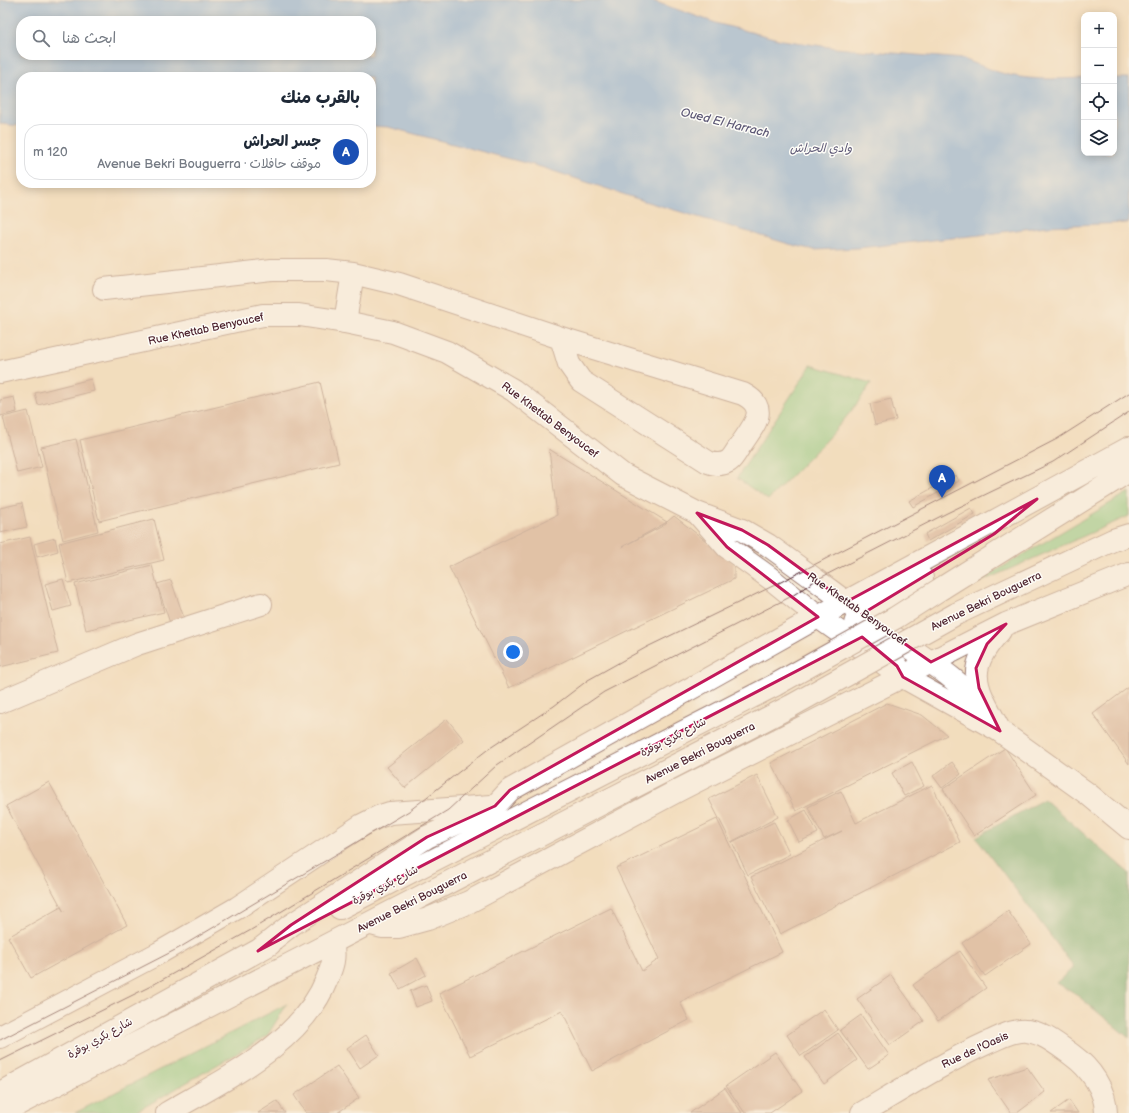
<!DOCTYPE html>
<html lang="ar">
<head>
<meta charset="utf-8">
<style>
  :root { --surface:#fff; --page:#f2f2f3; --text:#1f2937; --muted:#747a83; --line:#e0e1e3; --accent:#b45309 }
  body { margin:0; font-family:"Balsamiq Sans","Playpen Sans Arabic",sans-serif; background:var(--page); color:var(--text); direction:rtl }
  .controls { position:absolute; right:12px; top:12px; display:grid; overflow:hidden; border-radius:8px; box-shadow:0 2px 10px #0003 }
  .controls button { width:36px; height:36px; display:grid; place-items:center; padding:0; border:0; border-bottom:1px solid var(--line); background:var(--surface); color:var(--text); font:20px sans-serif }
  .you { position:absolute; left:513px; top:652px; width:14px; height:14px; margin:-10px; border:3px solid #fff; border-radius:50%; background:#1a73e8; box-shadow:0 0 0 6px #1a73e833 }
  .badge { display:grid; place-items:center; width:26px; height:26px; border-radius:50%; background:var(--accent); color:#fff; font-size:13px; font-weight:700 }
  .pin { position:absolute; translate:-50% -33px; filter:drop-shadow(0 1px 2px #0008) }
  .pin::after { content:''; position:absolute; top:21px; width:14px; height:12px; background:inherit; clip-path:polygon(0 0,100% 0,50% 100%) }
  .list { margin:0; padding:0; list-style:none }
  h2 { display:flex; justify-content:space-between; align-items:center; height:52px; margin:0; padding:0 16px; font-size:17px }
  h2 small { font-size:13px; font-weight:400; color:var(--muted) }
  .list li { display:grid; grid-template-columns:26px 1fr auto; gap:12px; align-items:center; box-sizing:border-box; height:56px; margin:0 8px 8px; padding:0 8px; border:1px solid var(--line); border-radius:16px }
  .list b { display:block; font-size:15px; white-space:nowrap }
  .list p { margin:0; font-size:13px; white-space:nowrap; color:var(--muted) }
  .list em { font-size:13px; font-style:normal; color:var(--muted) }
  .icon { flex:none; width:22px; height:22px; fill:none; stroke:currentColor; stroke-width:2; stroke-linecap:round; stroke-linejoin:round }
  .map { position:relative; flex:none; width:1129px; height:1113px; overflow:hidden; direction:ltr }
  .search { position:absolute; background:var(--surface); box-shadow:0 2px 10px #0003; left:16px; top:16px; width:360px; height:44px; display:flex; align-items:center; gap:10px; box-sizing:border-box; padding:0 14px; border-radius:16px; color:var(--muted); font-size:15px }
  .panel { position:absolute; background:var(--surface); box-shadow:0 2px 10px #0003; left:16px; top:72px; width:360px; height:116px; border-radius:16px; direction:rtl }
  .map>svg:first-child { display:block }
  .green { fill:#87cd87; stroke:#687659 }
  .forest { fill:#6db074; stroke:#5c6850 }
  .water { fill:#77ace4; stroke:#606688; fill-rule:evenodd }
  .building { fill:#cda28b }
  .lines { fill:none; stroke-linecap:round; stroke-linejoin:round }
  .minor-casing { stroke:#9e7e74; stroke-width:24 }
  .major-casing { stroke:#9e7e74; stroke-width:24 }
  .highway-casing { stroke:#9e7e74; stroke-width:24 }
  .minor { stroke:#fff; stroke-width:22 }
  .major { stroke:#fff; stroke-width:22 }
  .highway { stroke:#fff; stroke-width:22 }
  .tram { stroke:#4a1f2b; stroke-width:1 }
  .highway-bridge-casing { stroke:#9e7e74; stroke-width:24; stroke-linecap:butt }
  .highway-bridge { stroke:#fff; stroke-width:22 }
  .marked { fill:none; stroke:#c2185b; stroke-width:3; stroke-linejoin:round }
  .labels { text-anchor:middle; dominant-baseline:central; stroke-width:3; stroke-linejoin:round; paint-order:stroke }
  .street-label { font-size:11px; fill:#4a1f2b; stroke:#fdfcf7 }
  .water-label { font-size:12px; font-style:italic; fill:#5c5775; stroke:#fdfcf7 }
</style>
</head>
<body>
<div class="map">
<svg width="1129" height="1113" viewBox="0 0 1129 1113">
  <rect width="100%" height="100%" fill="#fdfcf7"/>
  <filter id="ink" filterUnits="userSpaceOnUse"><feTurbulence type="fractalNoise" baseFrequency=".025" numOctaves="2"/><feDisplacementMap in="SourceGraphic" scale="8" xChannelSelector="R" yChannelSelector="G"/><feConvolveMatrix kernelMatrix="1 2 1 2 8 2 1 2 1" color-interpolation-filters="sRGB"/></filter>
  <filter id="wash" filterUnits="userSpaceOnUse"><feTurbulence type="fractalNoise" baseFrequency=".012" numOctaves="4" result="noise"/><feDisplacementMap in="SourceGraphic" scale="16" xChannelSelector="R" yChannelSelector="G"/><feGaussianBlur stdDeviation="0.9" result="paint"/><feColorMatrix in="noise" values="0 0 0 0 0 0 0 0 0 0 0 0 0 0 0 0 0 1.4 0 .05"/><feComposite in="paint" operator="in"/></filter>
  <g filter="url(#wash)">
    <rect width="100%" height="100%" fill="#f2ddbd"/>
    <!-- green -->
    <path class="green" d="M811 365 871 383C846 424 801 465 768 500L737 478Z
      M1129 492V516L967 588Z
      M287 1004 267 1036 134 1113H75Z"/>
    <!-- forest -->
    <path class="forest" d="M1044 799 1129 873V1038L1078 996 1056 983 1074 967 976 837Z"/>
    <!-- water -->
    <path class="water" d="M0 0H650L719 24 782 40 836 48 963 59C975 63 986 68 998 72 1026 81 1055 79 1084 78V153H1114V78H1129V223L1046 226 980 235 858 248 814 250 789 244 644 201 541 167 388 127 371 126V77H21V126L0 124ZM21 21H371V55H21Z"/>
    <g id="blocks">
      <!-- building -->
      <path class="building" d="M91 379 94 391 38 405 35 393Z
        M320 382 339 463 99 521 80 440Z
        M14 397 17 412 0 416V400Z
        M891 399 896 420 875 425 870 404Z
        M28 411 42 467 17 473 3 417Z
        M76 439 98 531 63 540 41 447Z
        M549 449 667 522 622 547 661 527 674 516 734 563V579L509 688 449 567 557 515Z
        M956 475 959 481 913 507 909 501Z
        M22 503 27 527 0 533V508Z
        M971 508 975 514 928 541 925 534Z
        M154 519 164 560 68 583 59 543Z
        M30 537 58 653 0 667V544Z
        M55 538 58 551 37 557 34 544Z
        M152 565 164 612 86 630 75 584Z
        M63 579 71 606 53 611 45 584Z
        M171 580 184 618 170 623 157 584Z
        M1129 687V764L1093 714Z
        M887 703 922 715 947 735 796 811 771 763Z
        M447 719 464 740 405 788 387 767Z
        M1005 748 1036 795 974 836 943 789Z
        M912 762 924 786 904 796 892 773Z
        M952 762 961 774 942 788 933 776Z
        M757 775 778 817 731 842 709 799Z
        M49 782 127 925 31 978 8 937 61 907 64 912 6 806Z
        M932 785 960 842 780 934 751 877 842 831 824 839 808 807 841 791 856 823Z
        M806 810 818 833 799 842 788 820Z
        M717 819 782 952 680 1002 689 1020 592 1071 562 1011 470 1056 439 993 611 908 642 971 659 959 616 868Z
        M774 822 790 854 748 875 732 842Z
        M1008 911 1031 944 985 976 962 943Z
        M960 951 986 988 938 1021 913 985Z
        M417 958 426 975 400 989 391 973Z
        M891 975 924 1021 890 1045 857 999Z
        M426 985 432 1001 416 1007 410 991Z
        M824 1009 838 1030 801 1056 787 1035Z
        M861 1015 889 1055 868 1069 840 1030Z
        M838 1033 857 1060 824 1084 805 1057Z
        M366 1035 379 1055 360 1068 347 1048Z
        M775 1052 802 1091 770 1113H745L726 1086Z
        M337 1066 359 1098 337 1113H306L294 1095Z
        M1027 1067 1045 1092 1017 1113H1011L988 1080Z
        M725 1088 742 1113H690Z
        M1069 1100 1078 1113H1051Z
        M277 1101 285 1113H258Z"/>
    </g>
  </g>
  <g filter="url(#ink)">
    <use href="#blocks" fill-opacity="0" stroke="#9e7e74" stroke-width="1"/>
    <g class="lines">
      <defs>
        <path id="minor" d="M104 289 272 270H326L353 273 399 284 561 338 743 394C770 408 754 425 742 443 738 448 734 457 729 461 722 465 715 465 708 462L581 381 569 364 561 338
          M345 322 353 273
          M0 702 137 644 261 604
          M0 1037 159 953 237 908 362 825 378 817 390 813 492 806
          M167 1113C225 1079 301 1044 327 979 332 967 336 957 332 944
          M862 1113C904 1088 945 1062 989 1042 1001 1037 1014 1029 1027 1031 1044 1033 1058 1045 1072 1055 1090 1068 1106 1090 1106 1113"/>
        <path id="major" d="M0 372 263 315H299L345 322 393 332 447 352 513 390 623 475 697 513 742 530 768 545C807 573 845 602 884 630 920 656 962 679 989 716
          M699 515 727 547 770 578 818 617 903 677 1000 731 1088 794 1129 828"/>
        <path id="highway" d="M942 588 1129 471
          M956 614 1113 540 1129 535
          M903 677 897 666 857 633C853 625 855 619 862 614L922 578
          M1000 731C977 688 962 671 1000 631
          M340 908 775 685
          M371 924 382 927H399L428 919 469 902 679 790 1006 624 1129 574
          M258 951 291 925 427 837 495 806 510 790 818 617 1129 448
          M0 1093 270 944
          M1 1113 791 706"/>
      </defs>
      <!-- minor casing -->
      <use href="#minor" class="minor-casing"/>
      <!-- major casing -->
      <use href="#major" class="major-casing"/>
      <!-- highway casing -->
      <use href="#highway" class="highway-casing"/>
      <!-- minor -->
      <use href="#minor" class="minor"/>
      <!-- major -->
      <use href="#major" class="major"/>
      <!-- highway -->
      <use href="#highway" class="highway"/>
      <!-- tram -->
      <path class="tram" d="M0 1040 179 948 409 811 487 750 554 706 588 680 647 647 777 584 1057 439 1129 393
        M0 1061 149 987 251 930 448 810 497 765 604 692 792 596 816 580 947 513 1053 462 1129 412"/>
      <defs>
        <path id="highway-bridge" d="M775 685 895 618 942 588
          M791 706 956 614"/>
      </defs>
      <!-- highway-bridge casing -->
      <use href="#highway-bridge" class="highway-bridge-casing"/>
      <!-- highway-bridge -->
      <use href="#highway-bridge" class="highway-bridge"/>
    </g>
  </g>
  <!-- marked area -->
  <path d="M0 0H1129V1113H0ZM1037 499 994 534 862 614 931 662 1006 624 987 644 976 668 979 688 1000 731 903 677 897 666 862 637 258 951 291 925 427 837 495 806 510 790 818 617 727 547 697 513 742 530 768 545 846 602Z" fill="#f2ddbd" fill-opacity=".55" fill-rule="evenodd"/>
  <path class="marked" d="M1037 499 994 534 862 614 931 662 1006 624 987 644 976 668 979 688 1000 731 903 677 897 666 862 637 258 951 291 925 427 837 495 806 510 790 818 617 727 547 697 513 742 530 768 545 846 602Z"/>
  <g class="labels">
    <!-- street labels -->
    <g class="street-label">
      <text transform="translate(206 329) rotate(-12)">Rue Khettab Benyoucef</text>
      <text transform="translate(550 420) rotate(37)">Rue Khettab Benyoucef</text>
      <text transform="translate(986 601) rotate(-26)">Avenue Bekri Bouguerra</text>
      <text transform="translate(857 609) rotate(35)">Rue Khettab Benyoucef</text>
      <text transform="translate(673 737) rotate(-27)">شارع بكري بوقرة</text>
      <text transform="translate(700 753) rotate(-27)">Avenue Bekri Bouguerra</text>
      <text transform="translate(385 885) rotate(-27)">شارع بكري بوقرة</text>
      <text transform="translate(412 902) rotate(-27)">Avenue Bekri Bouguerra</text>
      <text transform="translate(100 1038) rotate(-29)">شارع بكري بوقرة</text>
      <text transform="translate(975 1050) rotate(-25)">Rue de l'Oasis</text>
    </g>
    <!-- water labels -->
    <g class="water-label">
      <text transform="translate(725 123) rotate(14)">Oued El Harrach</text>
      <text x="821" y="148">وادي الحراش</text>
    </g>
  </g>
</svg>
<div class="controls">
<button>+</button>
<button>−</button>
<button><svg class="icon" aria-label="locate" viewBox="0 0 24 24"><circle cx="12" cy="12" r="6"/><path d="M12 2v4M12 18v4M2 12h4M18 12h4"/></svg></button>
<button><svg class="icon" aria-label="layers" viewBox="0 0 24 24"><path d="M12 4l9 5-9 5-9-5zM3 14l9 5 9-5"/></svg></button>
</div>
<div class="you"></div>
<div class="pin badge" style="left:942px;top:498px;background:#1a4fb4">A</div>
<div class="search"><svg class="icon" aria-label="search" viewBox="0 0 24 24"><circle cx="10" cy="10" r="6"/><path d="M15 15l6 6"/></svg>ابحث هنا</div>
<section class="panel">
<h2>بالقرب منك<small></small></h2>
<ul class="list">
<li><span class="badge" style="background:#1a4fb4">A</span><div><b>جسر الحراش</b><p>موقف حافلات · Avenue Bekri Bouguerra</p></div><em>120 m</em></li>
</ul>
</section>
</div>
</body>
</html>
